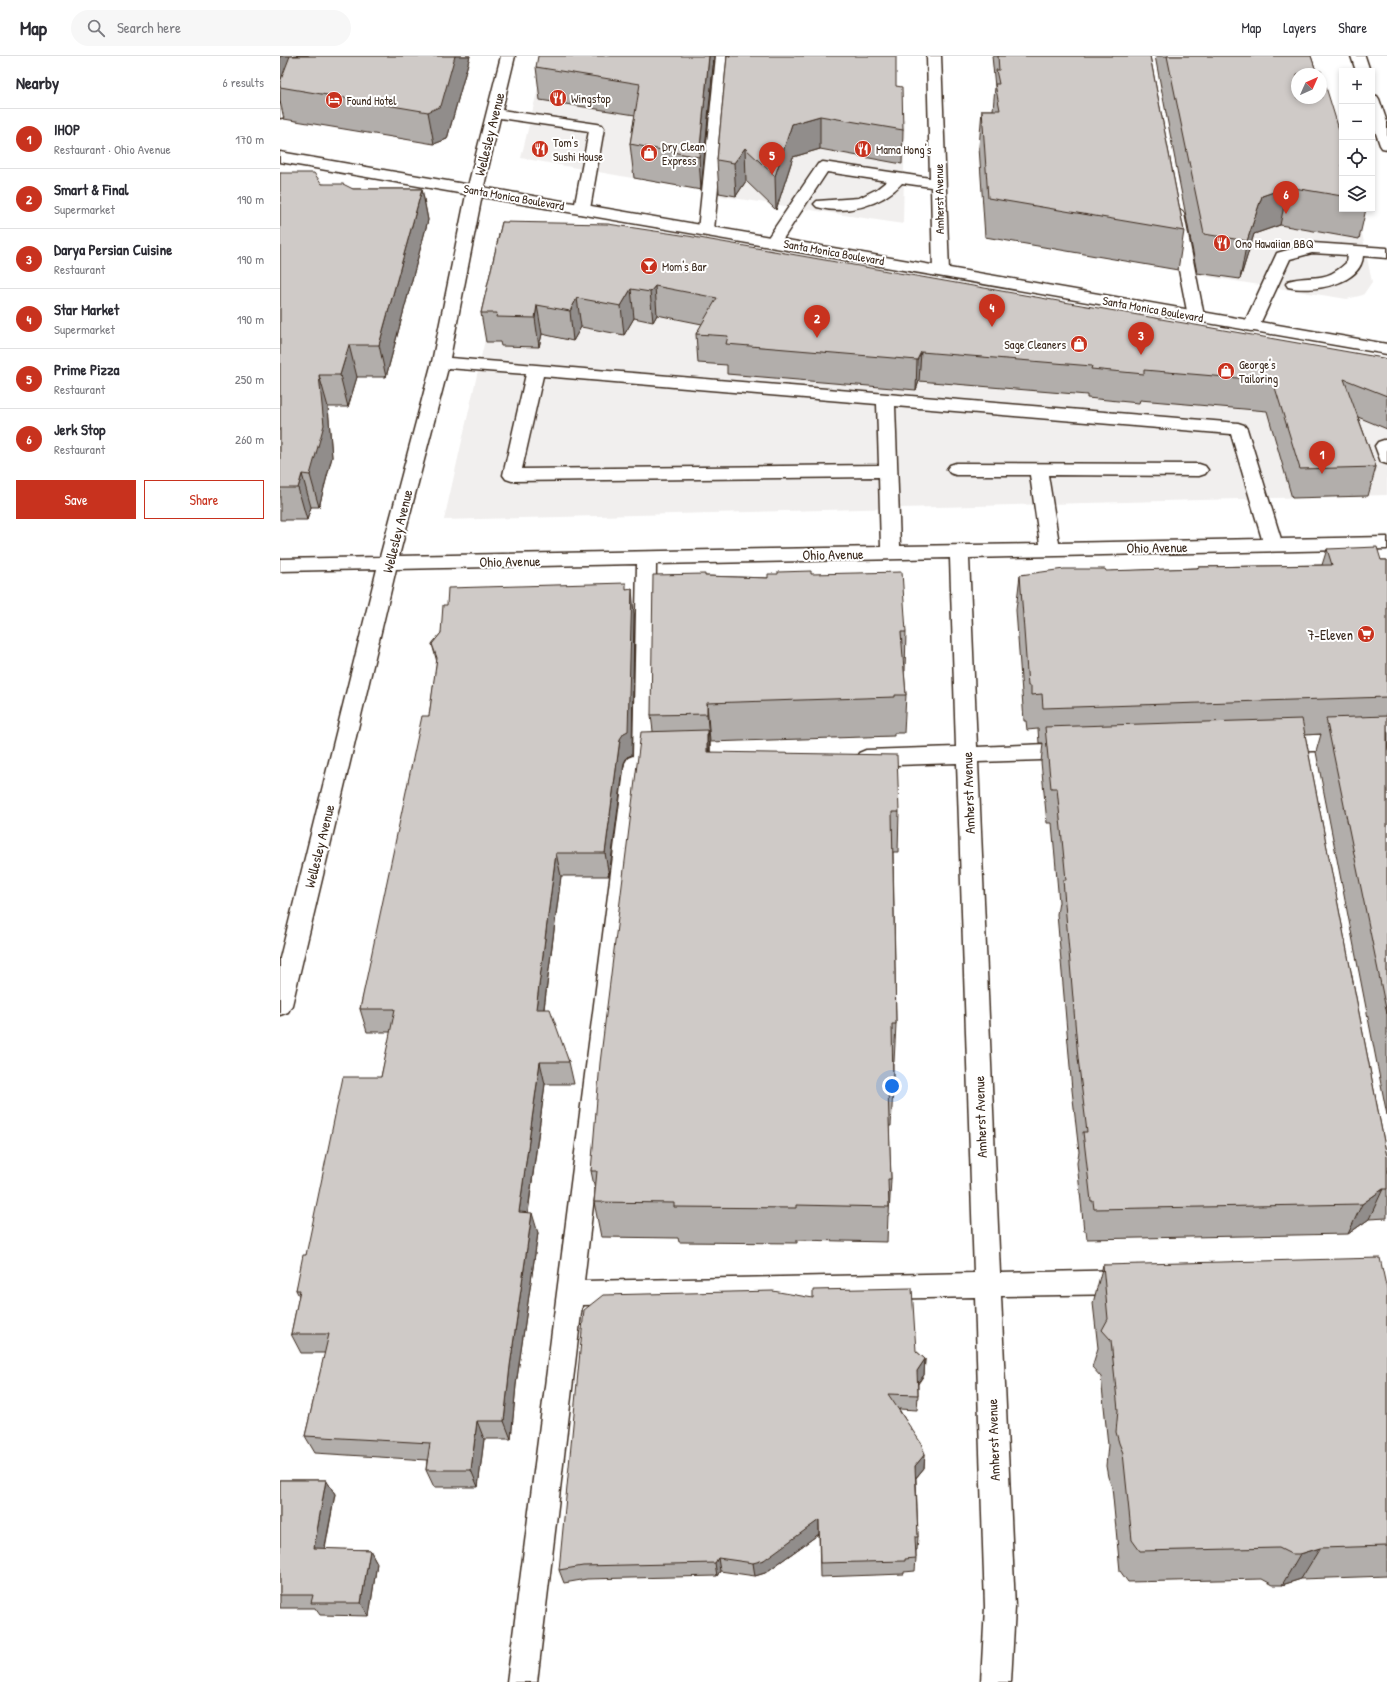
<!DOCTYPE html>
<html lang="en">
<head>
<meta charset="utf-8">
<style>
  :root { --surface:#fff; --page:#f7f7f7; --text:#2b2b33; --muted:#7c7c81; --line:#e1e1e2; --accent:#c8321e }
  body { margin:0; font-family:"Patrick Hand",sans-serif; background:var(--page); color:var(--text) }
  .controls { position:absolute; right:12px; top:12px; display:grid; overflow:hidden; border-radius:0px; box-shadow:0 2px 6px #0003 }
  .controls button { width:36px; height:36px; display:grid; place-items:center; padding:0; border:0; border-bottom:1px solid var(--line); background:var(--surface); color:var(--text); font:20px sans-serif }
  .compass { position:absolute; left:1011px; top:12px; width:36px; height:36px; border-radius:50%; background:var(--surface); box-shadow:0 2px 6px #0003; rotate:45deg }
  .you { position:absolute; left:612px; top:1030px; width:14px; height:14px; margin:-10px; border:3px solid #fff; border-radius:50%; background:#1a73e8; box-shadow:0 0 0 6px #1a73e833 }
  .badge { display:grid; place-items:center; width:26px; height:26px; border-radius:50%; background:var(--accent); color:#fff; font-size:13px; font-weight:700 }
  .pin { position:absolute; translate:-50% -33px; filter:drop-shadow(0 1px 2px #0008) }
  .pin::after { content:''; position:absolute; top:21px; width:14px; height:12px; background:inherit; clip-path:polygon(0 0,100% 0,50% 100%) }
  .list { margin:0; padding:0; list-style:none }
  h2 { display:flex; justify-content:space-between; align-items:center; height:52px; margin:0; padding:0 16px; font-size:17px }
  h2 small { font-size:13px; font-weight:400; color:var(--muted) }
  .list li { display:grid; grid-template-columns:26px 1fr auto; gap:12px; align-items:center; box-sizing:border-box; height:60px; padding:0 16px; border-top:1px solid var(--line) }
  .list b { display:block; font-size:15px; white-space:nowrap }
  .list p { margin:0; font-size:13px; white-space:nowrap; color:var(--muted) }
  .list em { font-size:13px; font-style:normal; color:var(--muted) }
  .actions { display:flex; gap:8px; padding:12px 16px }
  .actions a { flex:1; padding:9px 0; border:1px solid var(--accent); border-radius:0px; text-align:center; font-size:14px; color:var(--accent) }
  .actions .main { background:var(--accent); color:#fff }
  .icon { flex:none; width:22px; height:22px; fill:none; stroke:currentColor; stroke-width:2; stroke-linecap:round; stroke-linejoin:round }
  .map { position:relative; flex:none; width:1107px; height:1626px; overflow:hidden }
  header { display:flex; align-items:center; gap:24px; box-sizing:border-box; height:56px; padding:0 20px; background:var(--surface); border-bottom:1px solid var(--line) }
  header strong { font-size:19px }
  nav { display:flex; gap:22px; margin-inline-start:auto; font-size:14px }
  .search { width:280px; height:36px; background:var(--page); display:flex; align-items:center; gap:10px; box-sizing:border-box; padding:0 14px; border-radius:22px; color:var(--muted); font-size:15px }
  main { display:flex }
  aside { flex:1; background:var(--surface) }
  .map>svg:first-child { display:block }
  .built { fill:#f1efee }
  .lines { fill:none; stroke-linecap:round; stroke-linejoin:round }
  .minor-casing { stroke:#3b2a1e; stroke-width:3 }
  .major-casing { stroke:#3b2a1e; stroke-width:3 }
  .minor { fill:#fff; fill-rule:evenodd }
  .major { fill:#fff; fill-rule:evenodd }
  .wall { fill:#b2aeab; stroke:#3b2a1e }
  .shaded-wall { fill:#918d8b; stroke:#3b2a1e }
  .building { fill:#cfcac7; stroke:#3b2a1e; fill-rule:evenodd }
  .labels { text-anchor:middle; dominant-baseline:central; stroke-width:4; stroke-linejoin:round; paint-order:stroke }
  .far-poi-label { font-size:12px; fill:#3b2a1e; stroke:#fff; text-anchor:start }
  .far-street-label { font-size:12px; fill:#3b2a1e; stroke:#fff }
  .street-label { font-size:14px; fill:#3b2a1e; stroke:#fff }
  .poi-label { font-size:14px; fill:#3b2a1e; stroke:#fff; text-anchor:end }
</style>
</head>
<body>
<header>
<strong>Map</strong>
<div class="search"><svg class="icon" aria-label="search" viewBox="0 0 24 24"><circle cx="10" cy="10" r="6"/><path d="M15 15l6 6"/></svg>Search here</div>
<nav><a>Map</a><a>Layers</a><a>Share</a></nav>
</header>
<main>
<aside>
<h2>Nearby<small>6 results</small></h2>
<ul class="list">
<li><span class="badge">1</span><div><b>IHOP</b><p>Restaurant · Ohio Avenue</p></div><em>170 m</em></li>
<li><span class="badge">2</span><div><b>Smart &amp; Final</b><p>Supermarket</p></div><em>190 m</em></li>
<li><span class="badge">3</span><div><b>Darya Persian Cuisine</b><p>Restaurant</p></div><em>190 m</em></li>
<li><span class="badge">4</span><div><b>Star Market</b><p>Supermarket</p></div><em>190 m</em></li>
<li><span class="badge">5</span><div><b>Prime Pizza</b><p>Restaurant</p></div><em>250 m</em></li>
<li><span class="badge">6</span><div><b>Jerk Stop</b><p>Restaurant</p></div><em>260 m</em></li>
</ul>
<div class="actions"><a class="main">Save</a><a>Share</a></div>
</aside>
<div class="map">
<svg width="1107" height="1626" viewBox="0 0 1107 1626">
  <rect width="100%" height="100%" fill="#fff"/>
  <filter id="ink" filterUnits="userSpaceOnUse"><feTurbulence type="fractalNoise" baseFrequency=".025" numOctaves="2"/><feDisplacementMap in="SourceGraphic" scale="8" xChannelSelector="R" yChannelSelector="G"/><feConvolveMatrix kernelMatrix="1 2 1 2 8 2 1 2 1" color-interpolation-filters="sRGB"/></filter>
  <g filter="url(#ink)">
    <!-- built -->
    <path class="built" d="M264 7 432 35 424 135 241 102Z
      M449 37 625 63 623 168 440 140Z
      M899 108 1062 153H1077L1092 226 1083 239 1067 243 917 219Z
      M229 178 1107 331V439L164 464Z"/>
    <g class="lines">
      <defs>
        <path id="minor" d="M14 0H28L7 58 5 61 0 62V38Z
          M221 0H235L222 54 317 68 322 69 324 72 310 153 307 156 302 158 297 156 294 153 309 75 220 62 203 134 170 302 958 367 964 369 967 373 1001 483 1107 481V493L689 502 697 691 792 687 799 690 802 695 799 700 792 703 698 706 720 1217 848 1214 857 1218 861 1226 857 1234 848 1238 721 1240 735 1551 731 1626H701L705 1551 695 1241 302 1249 257 1626H227L345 707 348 702 353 700 357 508 116 513 12 949 8 956 0 959V902L97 513 0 515V503L100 501 152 306 187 134ZM168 312 246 318 223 419 226 423 232 425 599 421 601 491 119 500ZM263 320 597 348 599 409 242 413ZM615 350 951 378 982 483 779 487 768 419 919 420 925 418 928 414 925 410 919 408 676 407 670 409 667 413 670 417 676 419H750L760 488 620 490ZM670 502 676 691 586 694 579 697 576 702 579 707 586 710 677 707 694 1217 304 1225 365 715H388L395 712 398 707 395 702 388 699H374L376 508Z
          M436 0H450L434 174 432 177 426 179 420 177 418 174Z
          M647 0H661L669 215 667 218 661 220 655 218 653 215 651 131 622 127C601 150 566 159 537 151L534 148 537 145 579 142 597 133 607 125 547 116 499 189 493 191 487 189 485 186 538 108 543 106 650 122Z
          M896 153 902 155 904 158 924 260 922 264 916 265 910 264 908 260 888 158 890 155Z
          M1032 187 1107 192V202L1083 200C1081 229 1031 237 1008 231L1006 228 1008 225C1033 218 1044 228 1066 207L1067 199 1032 197 1010 203 979 270 977 274 971 275 965 274 963 270 997 197Z
          M1104 384H1107V408L1101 406 1095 390 1098 386Z
          M1107 677V693L996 696 989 693 986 688 989 683 996 680Z"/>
        <path id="major" d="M1071 0H1085L1090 15H1076Z
          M1092 39 1097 40 1099 43 1107 66V93L1102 92 1100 89 1092 66Z
          M0 96 1107 288V298L0 106Z"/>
      </defs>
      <!-- minor casing -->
      <use href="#minor" class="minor-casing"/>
      <!-- major casing -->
      <use href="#major" class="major-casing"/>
      <!-- minor -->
      <use href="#minor" class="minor"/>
      <!-- major -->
      <use href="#major" class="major"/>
    </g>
    <!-- wall -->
    <path class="wall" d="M0 0H190L167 83 154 88 4 63 0 45Z
      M434 0 421 134 354 122 350 88 355 59 260 44 256 11Z
      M447 0 616 30 623 74 622 108 540 93 513 101 496 154 466 125 456 140 439 137 437 104Z
      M712 0H870L904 175 898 214 705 181 699 91 702 54H713L715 31Z
      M875 0H1031L1036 15 1062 83V153H1086L1079 183 1000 169 974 178 960 223 917 217Z
      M0 117 42 128 73 133H142L148 164 106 321H77L68 351H48L52 401 39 451H31L27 464H0Z
      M222 166 1107 303V373L1078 361 1096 411 1088 440 1012 442 987 355 860 344 859 347 807 342V339L639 325 636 334 447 318V309L418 307 416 278 422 268 377 259 373 266 354 262 344 279 301 271 293 285 262 278 259 291 221 290 220 286H206L201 257Z
      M1047 493 1101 504H1107V1059L1036 696 1041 678 1025 679 1107 1101V1162L1089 1163 1068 1178 807 1183 806 1175H804L797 1107 799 1096 792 1034 777 858 779 846 772 767H767L761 706 763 687H759L758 673 747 674 746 665H744L736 554 740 519 917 512 918 511 1042 509Z
      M531 518 626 576 625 615H624L626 639 624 677H614V680L430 686V696L619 756 618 796H613L616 968 614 1006H613V1033L611 1070H609L611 1123 609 1159H608L607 1186 517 1184V1187L399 1186 398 1182 321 1181 314 1146 315 1134 311 1115 373 675 371 659 425 520 488 522Z
      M347 534 354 558 352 699 347 701 344 707 329 820H281L264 953 289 1006 294 1028H265L248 1157 258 1177 236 1329 231 1383H204L198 1431H154L146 1414 147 1404 35 1397 25 1380 45 1297H21L11 1278 19 1240 16 1234 26 1199 101 1021 111 976H87L80 953 149 660 157 606 152 588 161 577 167 549Z
      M823 1209 1107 1234V1520L1021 1523 1002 1529H993L982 1523 848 1526 840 1515 832 1431 828 1421 826 1410 828 1389 821 1321 812 1311 818 1292 813 1247Z
      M636 1295 645 1303 644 1319 638 1328V1339L637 1354 619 1353 645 1398 644 1412 636 1422 638 1481 637 1494H636V1502L635 1515 624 1516V1518L540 1521 539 1478 485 1517 475 1520 440 1515 437 1520 307 1523 284 1527 279 1514Z
      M0 1424H46L55 1438 45 1493 90 1494 97 1507 89 1560 40 1559 35 1552H0Z"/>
    <!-- shaded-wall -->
    <path class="shaded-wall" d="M0 0H12L0 31Z
      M175 0H190L167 83 154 88 148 56Z
      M429 0H434L421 134 419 101Z
      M540 60V93L513 101 496 154 495 120 512 68Z
      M465 92 466 125 456 140 454 107Z
      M1008 131 1000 169 974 178 960 223 967 185 982 140Z
      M142 133 148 164 106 321 99 289Z
      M375 230 377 259 373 266 370 236Z
      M351 233 354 262 344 279 341 250Z
      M297 242 301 271 293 285 290 255Z
      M257 249 262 278 259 291 255 262Z
      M69 289 77 321 68 351 60 319Z
      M641 296 639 325 636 334 637 304Z
      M39 319 48 351 52 401 39 451 30 419Z
      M22 418 31 451 27 464 18 432Z
      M352 533 354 558 352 699 347 701 344 707 329 820 325 797 340 683Z
      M427 647 430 686V696L427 658Z
      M427 674 430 715 427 696Z
      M276 797 281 820 261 975 256 953Z
      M260 1006 265 1028 245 1177 239 1156Z
      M1103 1133 1089 1163 1068 1178 1082 1148Z
      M252 1157 258 1177 236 1329 231 1383 224 1365 230 1310Z
      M645 1303 644 1319 635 1330 637 1315Z
      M197 1365 204 1383 198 1431 191 1414Z
      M645 1398 644 1412 634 1424 635 1410Z
      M46 1424 55 1438 42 1506 34 1492Z
      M539 1464V1478L485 1517 475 1520 473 1507Z
      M1040 1492 1021 1523 1002 1529 1020 1498Z
      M90 1494 97 1507 89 1560 81 1547Z
      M438 1502 440 1515 437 1520 435 1507Z"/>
    <!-- building -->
    <path class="building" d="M10 0H175L161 50 148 56 0 31V26Z
      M258 0H429L419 101 350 88 360 28 256 11Z
      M447 0H616V30L622 31 623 74 540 60 512 68 495 120 465 92 454 107 437 104Z
      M718 0H870L904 175 708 142 702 54H720L715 28H719L716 14H719Z
      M887 0H1031L1036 15H1041L1062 83V140L1008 131 982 140 967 185 924 178ZM1017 18H1041V42H1017Z
      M0 117H34L42 128H63L73 133H142L99 289H69L60 319H39L44 369 30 419 22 418 18 432H0Z
      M222 166 328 168 408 180 1103 302 1107 303V340L1064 323 1096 411 1020 413 993 325 864 314V318L811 313 812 310 641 296 637 304 446 288 448 280 416 278 437 242 375 230 370 236 351 233 341 250 297 242 290 255 257 249 255 262 216 261 217 257H201Z
      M1097 491 1101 504H1107V641L763 652 762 638 751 639V630H748L740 519 784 513H825L826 515 918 512V511L1052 509 1047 493Z
      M531 515V518L622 516 626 576H621L626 639H615V641L427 647V658L371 659 373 519 425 518V520L488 522V518H498V516Z
      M346 527V534L352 533 348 675 344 677 340 683 325 797H276L256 953H270L289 1006H260L239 1156 252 1157 230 1310 224 1365H197L191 1414H146L150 1387 25 1380 49 1278H11L20 1234H16L23 1199H26L63 1021H101L115 953H80L142 660H149L157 602 152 588 161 577 163 549H167L168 532Z
      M1107 660V958L1046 662Z
      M1022 663 1107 1101V1133H1103L1082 1148 814 1153 813 1145H811L803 1076H807L798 1002 783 824H786L777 732H771L765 671Z
      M427 674V696L617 699 619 756H612L616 968H612L613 1033H608L611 1123H608L609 1151 516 1149V1152L394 1151V1147L314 1146 317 1115H311L320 1007 361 676Z
      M1100 1202 1107 1234V1490L1040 1492 1020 1498H1011L999 1492 860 1495 852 1484 843 1397 839 1387 836 1376 838 1354 831 1284 822 1274 828 1263 823 1209Z
      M632 1232 636 1295 645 1303 637 1315 638 1339 608 1338 641 1387 645 1398 635 1410 638 1481H635L636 1502 625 1503V1505L540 1507 539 1464 484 1504 473 1507 438 1502 435 1507 303 1510 279 1514 304 1254 323 1239 493 1235 533 1242V1234Z
      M0 1424H46L34 1492 90 1494 81 1547H31L33 1539H0Z"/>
  </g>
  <!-- icons -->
  <defs>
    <symbol id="restaurant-disc" viewBox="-11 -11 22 22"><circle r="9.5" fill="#c8321e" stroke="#fff"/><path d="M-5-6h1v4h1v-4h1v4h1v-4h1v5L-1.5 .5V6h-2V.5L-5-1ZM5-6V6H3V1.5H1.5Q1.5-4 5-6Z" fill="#fff"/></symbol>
    <symbol id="hotel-disc" viewBox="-11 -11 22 22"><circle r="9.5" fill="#c8321e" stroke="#fff"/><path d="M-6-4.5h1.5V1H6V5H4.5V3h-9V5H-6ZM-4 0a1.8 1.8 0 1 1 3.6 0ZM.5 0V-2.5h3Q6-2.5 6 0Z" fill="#fff"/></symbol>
    <symbol id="shop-disc" viewBox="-11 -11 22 22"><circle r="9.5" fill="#c8321e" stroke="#fff"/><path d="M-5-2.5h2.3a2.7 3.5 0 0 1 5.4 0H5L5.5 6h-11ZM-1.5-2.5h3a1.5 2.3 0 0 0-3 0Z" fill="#fff"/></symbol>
    <symbol id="bar-disc" viewBox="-11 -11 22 22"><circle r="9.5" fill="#c8321e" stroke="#fff"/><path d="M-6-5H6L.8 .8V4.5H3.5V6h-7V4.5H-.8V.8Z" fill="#fff"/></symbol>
    <symbol id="supermarket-disc" viewBox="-11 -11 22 22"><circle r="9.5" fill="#c8321e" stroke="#fff"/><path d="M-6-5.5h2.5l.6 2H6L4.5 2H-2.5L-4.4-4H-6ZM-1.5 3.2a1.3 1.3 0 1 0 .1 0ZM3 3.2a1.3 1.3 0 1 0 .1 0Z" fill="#fff"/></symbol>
  </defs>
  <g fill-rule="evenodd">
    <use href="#restaurant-disc" x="268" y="32" width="20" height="20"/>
    <use href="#hotel-disc" x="44" y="34" width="20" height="20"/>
    <use href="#restaurant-disc" x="250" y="83" width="20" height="20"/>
    <use href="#restaurant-disc" x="573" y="83" width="20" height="20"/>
    <use href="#shop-disc" x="359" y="87" width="20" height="20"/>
    <use href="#restaurant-disc" x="932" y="177" width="20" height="20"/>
    <use href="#bar-disc" x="359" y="200" width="20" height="20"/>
    <use href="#shop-disc" x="789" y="278" width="20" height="20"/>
    <use href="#shop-disc" x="936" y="305" width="20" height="20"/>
    <use href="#supermarket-disc" x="1076" y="568" width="20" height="20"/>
  </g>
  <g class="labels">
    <!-- far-poi labels -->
    <g class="far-poi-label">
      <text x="291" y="42">Wingstop</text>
      <text x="67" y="44">Found Hotel</text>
      <text x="273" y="86">Tom's<tspan x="273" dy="14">Sushi House</tspan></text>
      <text x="382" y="90">Dry Clean<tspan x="382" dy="14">Express</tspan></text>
      <text x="596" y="93">Mama Hong's</text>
      <text x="955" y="187">Ono Hawaiian BBQ</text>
      <text x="382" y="210">Mom's Bar</text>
      <text x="786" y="288" text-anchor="end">Sage Cleaners</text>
      <text x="959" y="308">George's<tspan x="959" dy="14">Tailoring</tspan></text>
    </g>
    <!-- far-street labels -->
    <g class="far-street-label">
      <text transform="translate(234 141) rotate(10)">Santa Monica Boulevard</text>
      <text transform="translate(659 143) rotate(-91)">Amherst Avenue</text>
      <text transform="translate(554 196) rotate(10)">Santa Monica Boulevard</text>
      <text transform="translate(873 253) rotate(10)">Santa Monica Boulevard</text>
    </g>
    <!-- street labels -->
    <g class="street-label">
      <text transform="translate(209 78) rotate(-76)">Wellesley Avenue</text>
      <text transform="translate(117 475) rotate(-76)">Wellesley Avenue</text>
      <text transform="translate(877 491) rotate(-1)">Ohio Avenue</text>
      <text transform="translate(553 498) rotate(-1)">Ohio Avenue</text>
      <text transform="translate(230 505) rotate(-1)">Ohio Avenue</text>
      <text transform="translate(688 737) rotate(-92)">Amherst Avenue</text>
      <text transform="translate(39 790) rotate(-76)">Wellesley Avenue</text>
      <text transform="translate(700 1061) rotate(-92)">Amherst Avenue</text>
      <text transform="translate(713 1384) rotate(-92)">Amherst Avenue</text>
    </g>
    <!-- poi labels -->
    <g class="poi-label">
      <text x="1073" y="578">7-Eleven</text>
    </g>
  </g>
</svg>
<div class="controls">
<button>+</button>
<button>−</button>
<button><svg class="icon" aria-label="locate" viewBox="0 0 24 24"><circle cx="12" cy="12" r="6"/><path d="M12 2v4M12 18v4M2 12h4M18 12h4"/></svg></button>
<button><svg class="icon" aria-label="layers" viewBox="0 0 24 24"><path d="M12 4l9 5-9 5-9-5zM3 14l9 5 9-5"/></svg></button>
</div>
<svg class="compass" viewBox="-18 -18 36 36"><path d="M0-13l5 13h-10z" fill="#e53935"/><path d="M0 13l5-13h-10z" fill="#7c7c81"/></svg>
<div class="you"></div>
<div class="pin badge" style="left:1042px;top:418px">1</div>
<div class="pin badge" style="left:537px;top:282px">2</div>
<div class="pin badge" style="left:861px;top:299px">3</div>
<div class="pin badge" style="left:712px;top:271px">4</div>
<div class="pin badge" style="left:492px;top:119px">5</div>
<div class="pin badge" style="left:1006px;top:158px">6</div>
</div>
</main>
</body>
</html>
